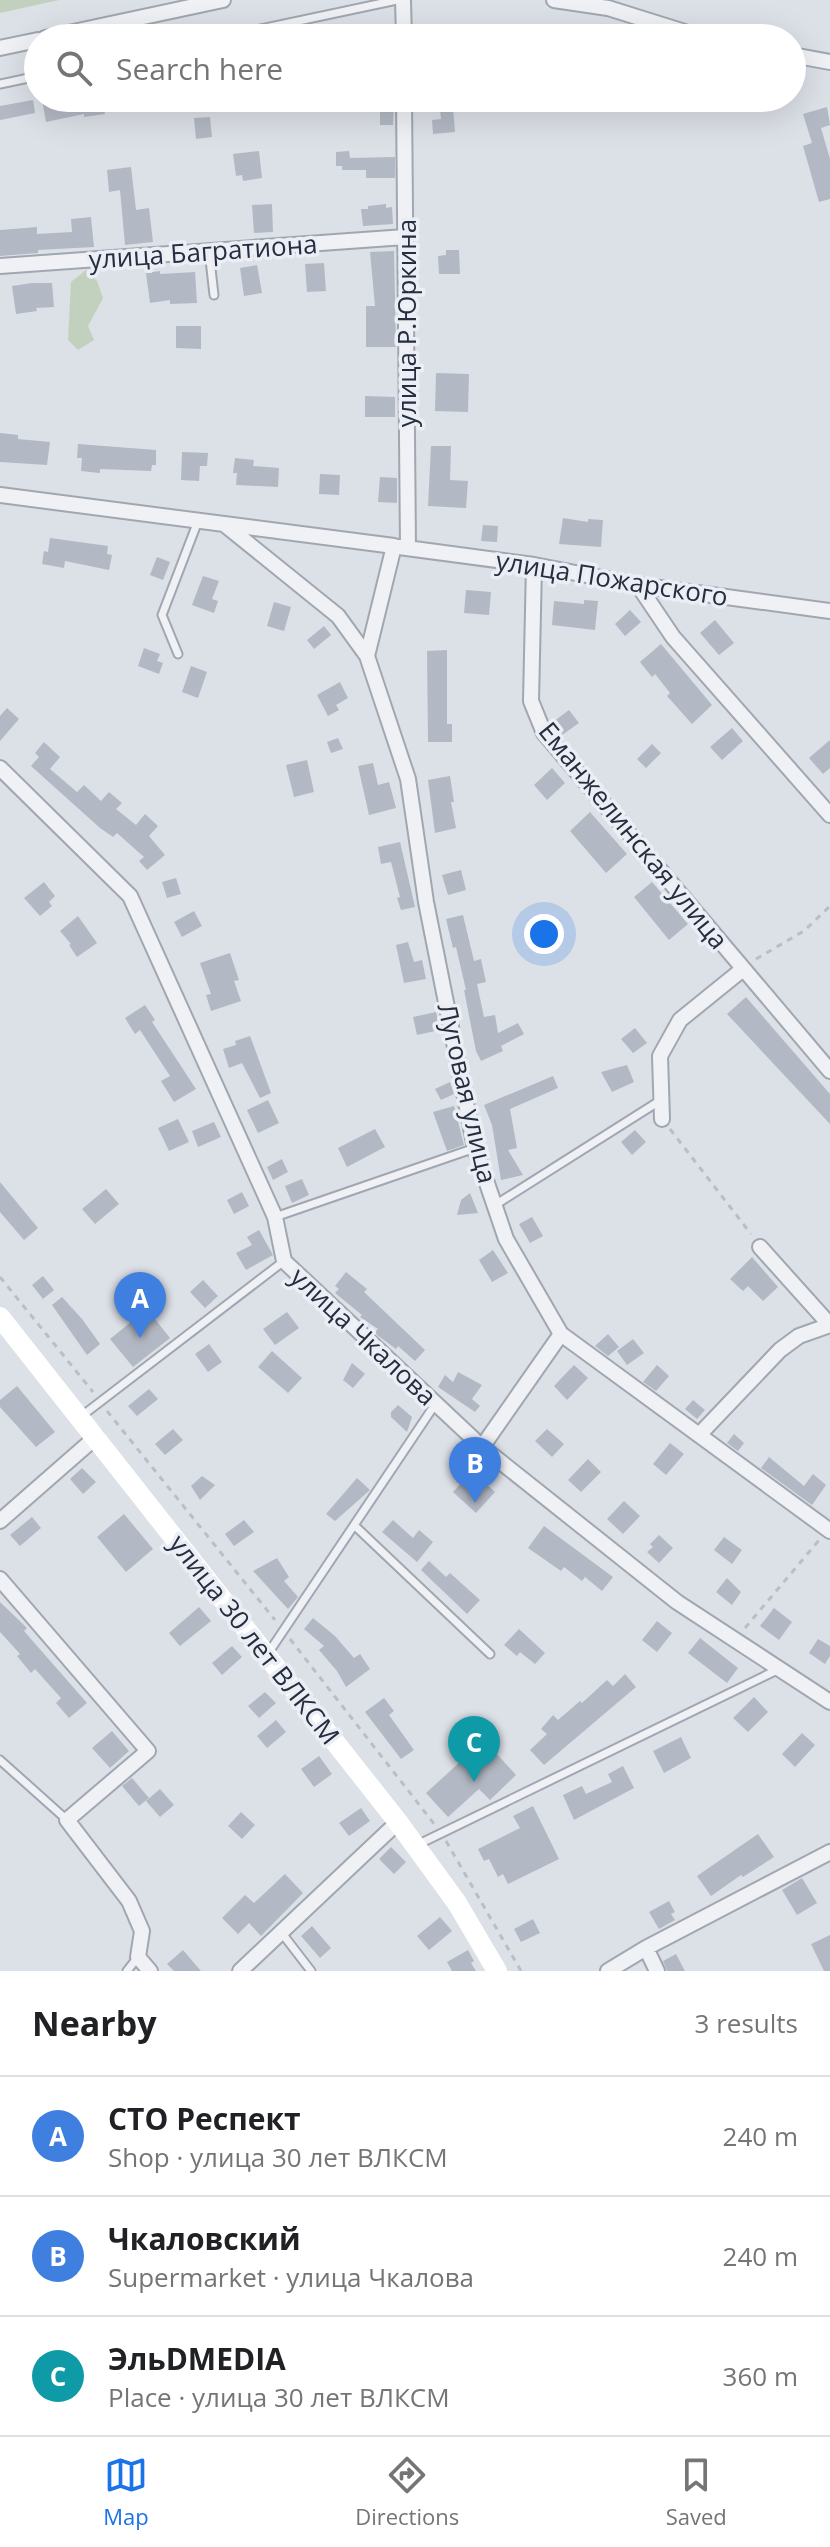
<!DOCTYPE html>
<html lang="en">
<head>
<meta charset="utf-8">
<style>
  :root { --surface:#fff; --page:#f6f6f6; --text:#202124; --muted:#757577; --line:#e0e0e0; --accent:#1a73e8 }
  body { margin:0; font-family:"Open Sans",sans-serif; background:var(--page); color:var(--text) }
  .you { position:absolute; left:544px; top:934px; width:28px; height:28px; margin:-20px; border:6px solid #fff; border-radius:50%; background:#1a73e8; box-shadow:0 0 0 12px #1a73e833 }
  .badge { display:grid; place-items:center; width:52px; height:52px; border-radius:50%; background:var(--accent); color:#fff; font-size:26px; font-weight:700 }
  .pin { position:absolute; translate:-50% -66px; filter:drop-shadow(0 2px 4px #0008) }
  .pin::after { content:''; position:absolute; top:42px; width:28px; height:24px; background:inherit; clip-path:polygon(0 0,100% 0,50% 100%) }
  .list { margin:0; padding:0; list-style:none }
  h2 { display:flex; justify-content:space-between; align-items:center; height:104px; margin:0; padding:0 32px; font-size:34px }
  h2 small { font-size:26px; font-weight:400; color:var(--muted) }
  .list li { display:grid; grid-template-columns:52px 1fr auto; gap:24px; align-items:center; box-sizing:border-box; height:120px; padding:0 32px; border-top:2px solid var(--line) }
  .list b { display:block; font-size:30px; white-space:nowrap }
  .list p { margin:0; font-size:26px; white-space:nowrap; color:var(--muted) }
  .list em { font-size:26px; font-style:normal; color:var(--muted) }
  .icon { flex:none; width:44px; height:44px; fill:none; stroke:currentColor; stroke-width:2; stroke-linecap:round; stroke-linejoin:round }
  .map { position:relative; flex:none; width:830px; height:1971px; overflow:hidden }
  .search { position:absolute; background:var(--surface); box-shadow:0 8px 32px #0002; left:24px; right:24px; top:24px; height:88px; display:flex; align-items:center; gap:20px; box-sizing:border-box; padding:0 28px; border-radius:44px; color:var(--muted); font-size:30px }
  .sheet { height:464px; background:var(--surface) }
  nav { display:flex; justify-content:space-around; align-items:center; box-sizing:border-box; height:112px; border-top:2px solid var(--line); background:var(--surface); font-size:22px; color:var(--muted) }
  nav a { display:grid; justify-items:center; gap:4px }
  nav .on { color:var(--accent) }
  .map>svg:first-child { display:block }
  .green { fill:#c1d1bd }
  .building { fill:#b3b9c4 }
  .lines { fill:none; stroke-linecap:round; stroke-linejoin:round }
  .service-casing { stroke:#a1a7b1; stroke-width:11 }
  .minor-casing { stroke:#a1a7b1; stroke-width:18 }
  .path { stroke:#babec5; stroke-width:3; stroke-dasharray:6 6; stroke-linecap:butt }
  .service { stroke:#eff1f5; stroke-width:7 }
  .minor { stroke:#eff1f5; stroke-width:14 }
  .secondary { stroke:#fff; stroke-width:20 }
  .labels { text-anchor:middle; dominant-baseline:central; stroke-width:7; stroke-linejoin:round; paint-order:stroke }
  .street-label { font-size:26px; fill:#252d3e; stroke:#ebeff5 }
</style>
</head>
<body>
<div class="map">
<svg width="830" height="1971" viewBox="0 0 830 1971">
  <rect width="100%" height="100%" fill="#dce0e7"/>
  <!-- green -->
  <path class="green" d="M0 0H59L0 13Z
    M86 270 97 281 103 298 88 326 94 340 78 350 68 340 71 282Z"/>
  <!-- building -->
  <path class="building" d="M49 98H102L105 114 84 117V114L46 122 42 100Z
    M33 100 35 113 0 120V106Z
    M380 102H394L393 125H380Z
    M827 107 830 125 821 128 830 159V199L819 202 803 146 812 143 803 114Z
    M453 108 455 132 433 134 432 120 441 119 440 110Z
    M210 117 212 137 196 139 194 118Z
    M259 151 262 178 243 181 242 175 236 176 233 154Z
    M349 151 350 158 395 157V178H366V170H342V166H336V152Z
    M131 167 136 210 149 208 153 242 125 245 120 190 109 192 107 170Z
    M272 204 273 232 254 233 252 205Z
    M386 204V208L392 207 393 224 363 226 361 209H368V206Z
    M91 217 94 247 38 250V253L0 256V230L37 227V234L72 232 71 219Z
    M446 250H459L460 274H439L438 256 446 255Z
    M394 251 396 347H366V306H375L370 252Z
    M324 263 326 291 307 292 305 264Z
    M257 265 262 293 244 296 240 268Z
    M160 271V274L195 272 197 303 170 304V300L150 303 146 273Z
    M32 283H52L54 307 36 308 37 311 16 314 12 286Z
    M176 326H201V349L176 348Z
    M436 373 469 374 468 412 435 411Z
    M365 396 395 397V417H365Z
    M0 433 18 435V439L50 442 47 465 0 462Z
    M78 444 156 450V465H152L151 471 100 469V473L81 471 82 458H77Z
    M431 446H451L450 480 468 481 466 508 428 506Z
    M182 452 208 453 207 466H200L199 481 181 480Z
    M235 458 254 460 253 466 279 468 278 487 236 485 237 473H233Z
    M320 474 340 475 339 495 319 494Z
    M380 477 397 478V503L378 502Z
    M563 518 588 522V519L603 520 601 547 559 544Z
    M483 525 498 526 497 542 481 541Z
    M50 538 108 546 107 554 112 555 109 570 65 561 64 568 42 564 44 551 48 552Z
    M157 557 170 562 163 580 150 575Z
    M203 576 219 581 212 599 218 601 214 613 192 605Z
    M466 590 491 592 489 615 464 613Z
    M584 600 598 601 595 630 552 625 554 601 584 604Z
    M274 602 291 607 284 631 267 626Z
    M630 610 641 622 625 636 615 624Z
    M715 620 734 643 719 655 700 633Z
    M324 626 331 635 314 649 307 640Z
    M661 644 712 705 692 724 667 696 670 693 655 674 652 677 640 662Z
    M144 648 160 654 157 661 163 663 159 674 138 666Z
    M447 650V724H452V742H428L427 651Z
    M191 666 207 672 198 698 182 692Z
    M340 682 348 698 336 705 339 710 328 716 317 695Z
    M7 708 19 719 0 741V716Z
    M569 710 579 723 562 735 553 722Z
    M732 728 743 741 722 760 710 747Z
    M338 738 343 749 331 753 327 742Z
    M830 740V768L823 774 809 758Z
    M44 742 60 757 50 769 77 792 84 785 101 801 109 792 122 803 116 809 136 825 145 814 158 826 149 836 165 855 147 870 139 861 144 857 117 833 113 837 100 828 31 766 39 757 35 753Z
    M652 744 661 753 646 768 637 759Z
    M307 760 314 792 294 797 286 765Z
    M373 763 378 785 389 782 396 808 369 815 358 766Z
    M552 768 565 783 547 800 534 785Z
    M450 776 454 802H451L456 828 435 833 428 780Z
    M590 812 627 854 606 873 570 831Z
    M400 842 415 907 401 910 397 898 400 897 391 862 381 864 378 847Z
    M461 870 466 890 448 895 442 875Z
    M176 878 181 894 167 898 162 882Z
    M44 882 55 896 49 902 52 906 40 916 24 898Z
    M652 882 688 924 669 940 634 897Z
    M194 911 202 926 182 937 174 922Z
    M463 915 474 961 481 959 486 982 477 984 484 1017 495 1015 498 1033 518 1023 524 1034 501 1046 503 1051 481 1061 476 1051 464 990H466L456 947 453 948 446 919Z
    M78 916 97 943 77 957 69 945 71 944 60 931Z
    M408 942 414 962 422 960 426 979 404 983 396 945Z
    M230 953 239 980 234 981 241 1001 211 1011 206 995 211 994 200 963Z
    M746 997 830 1094V1124L727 1014Z
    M145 1005 155 1020 152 1022 196 1089 174 1102 161 1081 170 1076 140 1030 135 1034 125 1018Z
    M436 1012 440 1030 417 1035 413 1017Z
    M635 1028 647 1043 633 1053 621 1039Z
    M250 1036 271 1093 260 1098 242 1063 229 1068 223 1049 236 1045 235 1041Z
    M627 1065 634 1082 612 1092 601 1072Z
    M553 1076 558 1088 510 1109 517 1148 508 1150 523 1175 501 1180 492 1125 484 1105Z
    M450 1082 454 1094 441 1100 435 1089Z
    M268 1100 279 1123 258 1133 247 1110Z
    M454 1106 464 1145 447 1151 433 1112Z
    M178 1119 189 1142 169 1151 158 1128Z
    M214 1122 221 1137 198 1147 192 1131Z
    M375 1129 385 1147 347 1167 338 1148Z
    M635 1130 646 1142 632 1155 621 1142Z
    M282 1159 288 1172 273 1180 267 1167Z
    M302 1179 309 1195 292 1203 285 1186Z
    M0 1182 38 1228 24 1240 0 1212Z
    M106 1189 119 1204 95 1224 82 1209Z
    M242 1192 249 1206 234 1214 227 1200Z
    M470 1193 478 1213 457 1215 461 1200Z
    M532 1217 543 1236 530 1243 519 1224Z
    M259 1230 273 1255 246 1270 236 1253 252 1245 247 1237Z
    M493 1250 508 1273 492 1282 479 1260Z
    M752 1257 778 1287 763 1301 748 1286 743 1291 730 1279Z
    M346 1272 367 1289 364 1292 425 1350 415 1361 398 1346 396 1349 377 1335 375 1332 378 1329 360 1317 362 1315 335 1293 339 1289 335 1286Z
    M43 1276 54 1290 43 1299 32 1285Z
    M203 1280 218 1296 205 1308 190 1292Z
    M62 1297 82 1319 100 1344 87 1355 52 1305Z
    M147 1309 170 1338 133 1367 110 1339Z
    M287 1312 299 1328 275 1345 263 1329Z
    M608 1334 619 1347 608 1356 595 1346Z
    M633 1339 644 1353 627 1365 617 1351Z
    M209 1344 222 1362 208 1372 195 1354Z
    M272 1351 302 1378 288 1393 258 1367Z
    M352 1363 365 1374 353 1388 343 1380Z
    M574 1365 588 1378 567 1400 554 1386Z
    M657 1365 669 1376 656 1391 643 1382Z
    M458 1372 482 1385 472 1399 480 1406 475 1412 438 1387 445 1375 453 1382Z
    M17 1386 55 1432 36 1447 0 1407V1400Z
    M149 1389 158 1399 137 1416 128 1406Z
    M693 1400 705 1410 697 1419 685 1409Z
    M398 1405 412 1417 407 1432 391 1417V1412Z
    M173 1429 183 1440 165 1455 155 1444Z
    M547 1429 564 1444 552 1457 535 1441Z
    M734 1434 744 1443 738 1451 727 1443Z
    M670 1443 684 1454 666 1475 653 1464Z
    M769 1457 804 1486 813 1474 826 1485 812 1505 761 1468Z
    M588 1459 601 1472 581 1492 568 1480Z
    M82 1468 96 1482 83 1494 70 1479Z
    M472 1471 495 1492 476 1513 453 1492Z
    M202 1476 215 1485 200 1500 191 1486Z
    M357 1478 370 1490 335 1521 326 1514Z
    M624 1501 640 1516 623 1534 607 1519Z
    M124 1514 153 1549 126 1572 97 1537Z
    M32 1517 41 1528 20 1546 10 1535Z
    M244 1520 254 1532 234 1546 225 1534Z
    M393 1520 413 1538 419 1530 433 1542 417 1562 382 1532Z
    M544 1526 613 1577 602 1591 585 1577 582 1581 564 1567 561 1571 528 1548Z
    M659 1535 673 1548 659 1563 647 1552 653 1547 650 1544Z
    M724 1537 742 1550 732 1564 714 1550Z
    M277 1558 289 1577 284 1581 298 1597 288 1609 253 1571Z
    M429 1561 446 1577 450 1573 480 1600 467 1614 421 1570Z
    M727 1578 741 1592 732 1605 716 1592Z
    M0 1602 27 1628 24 1631 87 1703 69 1718 56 1703 61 1698 35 1669 31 1673 17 1656 20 1654 0 1632Z
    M199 1607 211 1621 180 1646 169 1633Z
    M774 1608 792 1622 779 1640 760 1626Z
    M313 1618 335 1636 354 1658 360 1654 370 1669 346 1687 337 1671 319 1650 324 1646 304 1629Z
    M657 1621 672 1633 657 1652 642 1640Z
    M519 1629 545 1653 535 1664 520 1652 517 1656 504 1645Z
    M700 1638 738 1668 727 1683 688 1653Z
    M818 1639 830 1646V1656L825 1664 809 1653Z
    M232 1646 242 1657 222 1675 212 1663Z
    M625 1674 636 1687 544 1765 530 1750 547 1734 541 1729 553 1715 558 1720 580 1701 582 1703 607 1680 613 1686Z
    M265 1692 276 1703 259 1718 248 1706Z
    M754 1697 768 1712 748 1732 733 1718Z
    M384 1698 394 1711 389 1715 414 1750 401 1759 365 1712Z
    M276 1720 286 1732 267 1748 257 1736Z
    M112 1731 129 1751 110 1768 92 1748Z
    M802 1733 815 1745 795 1767 782 1754Z
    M681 1737 691 1758 664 1773 653 1751Z
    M484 1740 516 1775 490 1800 479 1789 448 1817 426 1793Z
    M319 1756 332 1774 314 1787 301 1769Z
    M623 1766 634 1788 574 1820 563 1795 582 1786 586 1794 612 1782 608 1774Z
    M132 1778 149 1798 139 1806 122 1786Z
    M160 1789 174 1805 160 1817 146 1801Z
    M533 1806 559 1859 508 1884 503 1874 498 1877 489 1859 484 1861 478 1849 520 1828 513 1816Z
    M361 1808 370 1821 349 1836 339 1823Z
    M241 1812 255 1825 242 1839 228 1826Z
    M758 1834 774 1857 743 1877 741 1875 711 1896 697 1876Z
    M391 1847 406 1862 394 1874 379 1859Z
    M285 1874 303 1893 261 1936 249 1923 238 1934 222 1918 245 1895 254 1903Z
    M802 1878 817 1903 797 1915 782 1890Z
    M669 1901 675 1912 671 1914 675 1920 659 1929 649 1912Z
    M440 1917 452 1931 429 1950 417 1936Z
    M533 1919 540 1933 521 1942 514 1929Z
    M312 1926 331 1948 320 1958 301 1936Z
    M830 1935V1971H824L811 1944Z
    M183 1950 201 1971H174L167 1964Z
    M468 1950 474 1961 471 1963 476 1971H452L447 1962Z
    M676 1954 685 1971H667L663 1961Z"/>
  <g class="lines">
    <defs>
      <path id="service" d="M218 38 397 0
        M0 84 38 76
        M209 251 214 295
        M178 654 162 615 198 521
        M495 1205 661 1100
        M275 1217 475 1148
        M83 1415 284 1261
        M355 1526 490 1654
        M269 1652 436 1403
        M0 1760 67 1820
        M417 1845 779 1669
        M281 1932 311 1971
        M127 1971 138 1957"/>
      <path id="minor" d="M403 0 404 38
        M554 0 608 8 704 38
        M45 38 223 0
        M0 48 38 40
        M792 55 830 62
        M404 98 408 548
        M0 266 405 237
        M0 495 394 546 367 656 408 779 426 902 475 1148 506 1239 561 1334 830 1531
        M224 524 338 616 367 656
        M399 547 534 565 638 585 830 611
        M534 565 531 701 544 733 830 1071
        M638 585 673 637 830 815
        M0 768 130 896 275 1217 284 1261 482 1447 677 1602 830 1702
        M662 1119 660 1056 680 1020 743 969
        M699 1435 780 1350 799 1336 830 1325 760 1247
        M482 1447 561 1334
        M0 1521 96 1437
        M0 1579 148 1751 67 1820 129 1901 142 1931 138 1957 150 1971
        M646 1948 657 1971
        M240 1971 398 1822
        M608 1971 646 1948 830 1852"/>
    </defs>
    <!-- service casing -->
    <use href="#service" class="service-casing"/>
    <!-- minor casing -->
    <use href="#minor" class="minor-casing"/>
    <!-- path -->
    <path class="path" d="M756 959 804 931 830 906
      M670 1129 751 1234
      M0 1277 93 1392
      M107 1411 275 1620
      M745 1628 820 1539
      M290 1639 435 1825
      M446 1841 521 1971"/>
    <!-- service -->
    <use href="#service" class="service"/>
    <!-- minor -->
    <use href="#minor" class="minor"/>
    <!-- secondary -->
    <path class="secondary" d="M0 1317 398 1822 457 1903 497 1971"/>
  </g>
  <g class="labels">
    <!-- street labels -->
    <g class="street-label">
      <text transform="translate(203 251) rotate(-4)">улица Багратиона</text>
      <text transform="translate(406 323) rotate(-90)">улица Р.Юркина</text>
      <text transform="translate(612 578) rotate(9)">улица Пожарского</text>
      <text transform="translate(634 835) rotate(51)">Еманжелинская улица</text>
      <text transform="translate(468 1093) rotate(77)">Луговая улица</text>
      <text transform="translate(364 1336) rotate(43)">улица Чкалова</text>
      <text transform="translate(255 1639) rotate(52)">улица 30 лет ВЛКСМ</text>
    </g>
  </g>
</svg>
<div class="you"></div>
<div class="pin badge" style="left:140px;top:1338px;background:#3f7fe0">A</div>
<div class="pin badge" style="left:475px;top:1503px;background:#3f7fe0">B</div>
<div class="pin badge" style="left:474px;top:1782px;background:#0f9aa8">C</div>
<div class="search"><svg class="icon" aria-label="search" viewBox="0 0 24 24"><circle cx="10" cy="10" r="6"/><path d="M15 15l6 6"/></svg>Search here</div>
</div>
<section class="sheet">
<h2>Nearby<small>3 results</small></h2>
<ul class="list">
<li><span class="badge" style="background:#3f7fe0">A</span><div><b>СТО Респект</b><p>Shop · улица 30 лет ВЛКСМ</p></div><em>240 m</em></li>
<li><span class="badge" style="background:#3f7fe0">B</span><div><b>Чкаловский</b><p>Supermarket · улица Чкалова</p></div><em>240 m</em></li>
<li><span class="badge" style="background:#0f9aa8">C</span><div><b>ЭльDMEDIA</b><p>Place · улица 30 лет ВЛКСМ</p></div><em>360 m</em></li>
</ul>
</section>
<nav>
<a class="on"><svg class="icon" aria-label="map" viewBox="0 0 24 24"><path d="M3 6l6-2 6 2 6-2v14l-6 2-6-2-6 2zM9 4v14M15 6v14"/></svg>Map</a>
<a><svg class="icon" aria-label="directions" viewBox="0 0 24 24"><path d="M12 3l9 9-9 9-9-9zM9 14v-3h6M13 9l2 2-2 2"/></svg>Directions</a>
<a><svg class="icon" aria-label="saved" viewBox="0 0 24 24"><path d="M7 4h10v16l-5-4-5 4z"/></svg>Saved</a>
</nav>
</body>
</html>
